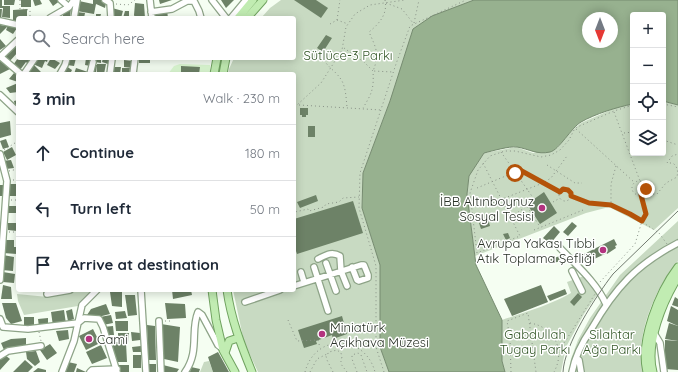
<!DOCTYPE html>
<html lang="en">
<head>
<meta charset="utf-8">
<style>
  :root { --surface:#fff; --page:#f6f6f7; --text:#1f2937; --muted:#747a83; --line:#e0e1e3 }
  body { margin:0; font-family:Quicksand,sans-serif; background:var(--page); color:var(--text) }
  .controls { position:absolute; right:12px; top:12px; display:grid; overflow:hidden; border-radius:4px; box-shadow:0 2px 10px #0003 }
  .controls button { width:36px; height:36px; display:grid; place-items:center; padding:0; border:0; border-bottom:1px solid var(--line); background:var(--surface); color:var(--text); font:20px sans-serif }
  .compass { position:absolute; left:582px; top:12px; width:36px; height:36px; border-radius:50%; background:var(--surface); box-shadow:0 2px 10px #0003; rotate:180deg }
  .stop { position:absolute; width:12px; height:12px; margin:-9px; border:3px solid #b45309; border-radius:50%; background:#fff }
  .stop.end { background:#b45309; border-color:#fff; box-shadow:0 1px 4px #0008 }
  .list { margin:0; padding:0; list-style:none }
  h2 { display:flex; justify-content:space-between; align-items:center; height:52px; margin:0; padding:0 16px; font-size:17px }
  h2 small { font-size:13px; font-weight:400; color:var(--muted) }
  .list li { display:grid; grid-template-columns:26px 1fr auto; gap:12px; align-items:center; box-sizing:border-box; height:56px; padding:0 16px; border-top:1px solid var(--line) }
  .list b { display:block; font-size:15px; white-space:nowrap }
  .list em { font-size:13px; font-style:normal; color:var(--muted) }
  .icon { flex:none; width:22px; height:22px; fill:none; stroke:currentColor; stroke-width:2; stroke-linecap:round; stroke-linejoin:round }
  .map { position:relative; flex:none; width:678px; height:372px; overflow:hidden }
  .search { position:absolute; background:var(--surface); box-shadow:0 2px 10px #0003; left:16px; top:16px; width:280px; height:44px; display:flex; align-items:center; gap:10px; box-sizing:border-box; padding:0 14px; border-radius:4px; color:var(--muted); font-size:15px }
  .panel { position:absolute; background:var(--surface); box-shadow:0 2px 10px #0003; left:16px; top:72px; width:280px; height:220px; border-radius:4px }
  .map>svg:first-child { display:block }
  .built { fill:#dbf8d2 }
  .green { fill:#c8dac2 }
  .water { fill:#97b18f; stroke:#768b70; fill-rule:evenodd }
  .building { fill:#6d8267 }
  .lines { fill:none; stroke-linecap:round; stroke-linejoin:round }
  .minor-casing { stroke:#8ea488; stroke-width:8 }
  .major-casing { stroke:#70a260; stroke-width:9 }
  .path { stroke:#899287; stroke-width:1; stroke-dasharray:1 3; stroke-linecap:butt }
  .minor { stroke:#fff; stroke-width:5.5 }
  .major { stroke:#c1ecb2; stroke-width:7 }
  .tram { stroke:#717a6f; stroke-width:1 }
  .route { stroke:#b45309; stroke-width:5 }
  .poi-dot { fill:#b3337f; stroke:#fff; stroke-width:1.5 }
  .labels { text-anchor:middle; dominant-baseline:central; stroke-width:3; stroke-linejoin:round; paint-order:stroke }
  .park-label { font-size:13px; fill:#325626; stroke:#fff }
  .poi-label { font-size:13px; fill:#283126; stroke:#fff; text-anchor:end }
</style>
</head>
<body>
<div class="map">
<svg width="678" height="372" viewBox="0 0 678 372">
  <rect width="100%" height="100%" fill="#f5fef2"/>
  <!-- built -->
  <path class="built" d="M180 64 210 65V74H168L174 66Z"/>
  <!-- green -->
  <path class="green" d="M281 0H474L390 101 363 173 362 208 380 265V347L389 372H258L244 342 233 290H294V74H228L229 69 234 58H294V18H261L270 8Z
    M663 101 678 105V208L654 230 609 207 586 213 475 256 467 194 469 175 484 153 516 147 533 153 558 147 567 135 581 123 615 108 633 104V153H663Z
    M678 221C678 229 678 255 678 261 675 266 670 271 667 276 651 300 634 344 644 372H569L571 359 578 340 590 318 620 275Z
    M584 276 588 283 601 289 584 314 566 347 561 372H505L502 361V320C526 312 550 305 571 293L567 282Z
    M80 290H99L78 306 24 315 18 301 17 294 48 297Z
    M209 361 213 372H200L204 362Z"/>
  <!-- water -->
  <path class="water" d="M474 0H678V105L663 101V15H633V104C617 107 595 114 581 122 571 128 559 150 550 152 537 155 529 149 517 147 509 146 492 151 484 153L469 176 467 194 476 265 502 320V361L505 372H389L380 347V265L362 208 363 173 390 101 413 29 432 16ZM588 18H612V42H588Z"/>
  <!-- building -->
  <path class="building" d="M0 0H2V6H10V18L2 17 3 8H0Z
    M4 0H15L14 5H4Z
    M21 0H31V7H21Z
    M33 0H40L42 4 35 6Z
    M49 0H61L53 6Z
    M93 0H101L106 3 105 8 96 4 94 14 77 11 79 1 93 4Z
    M159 0H172L160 4Z
    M221 0H234L226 8Z
    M294 0H316L328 8 321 18Z
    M135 3 144 4 145 18H135L134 15Z
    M71 8 70 18H63V14Z
    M112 8 123 11 121 18H113Z
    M0 9H2L1 21H0Z
    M27 9V18H18V21H13V10Z
    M167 10 168 18H153L151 12Z
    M125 11H129V18H123Z
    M77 12 85 13 84 18H76Z
    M96 14H101L100 18H96Z
    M9 23 17 28 13 34 6 30Z
    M0 25 8 26 0 34Z
    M326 35 332 38 323 52 317 48Z
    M0 39 6 46 0 50Z
    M16 43 18 46V52L9 62 3 56Z
    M18 58H28L30 60 28 64 26 62 20 70 13 65Z
    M36 58H48L47 62 45 61 42 68 33 64 42 73 41 74H27L33 64Z
    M51 58 60 63 55 69 47 65Z
    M68 58H76L74 66 67 65Z
    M86 58H91L90 66 85 65Z
    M95 58H101V63L95 62Z
    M103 58H109L108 64 102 62Z
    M139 58H150V63H139Z
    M0 60 10 69 0 74Z
    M124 60 133 61 132 68 124 67Z
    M92 64 97 65 96 74H90Z
    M97 64H106L104 74H97Z
    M66 66 72 70 70 74H61Z
    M181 66 200 67 199 74H181Z
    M114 67H121L120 74H113Z
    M76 68 88 72 87 74H74Z
    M122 68H130L129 74H122Z
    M14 73 18 75V82L9 79Z
    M18 83V92L10 93 6 88Z
    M18 100V108L16 109 14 101Z
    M300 108H308V115H306V117H302V115H300Z
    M10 121 11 135 0 138V123Z
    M308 126H315V137H308Z
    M6 139 9 147 3 149 0 141Z
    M12 147 16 155 7 160 3 152Z
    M11 160 14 168 6 169 2 161Z
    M9 184H17L16 196H8Z
    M0 185H3V196H0Z
    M544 192 557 213 540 224 527 204Z
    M316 195 318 201 300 208 297 202Z
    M353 201 363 233 297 254 294 245V219Z
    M7 206H17V213H7Z
    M488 219 490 226 481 229 479 223Z
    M572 222 577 226 568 236 563 232Z
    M8 223H17V231L8 230Z
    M554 226 560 232 550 244 543 238Z
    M508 233 510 238 506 240 503 234Z
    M614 239 617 245 615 246 616 248 607 254V253L590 261 589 259 587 260 584 254Z
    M4 240H14V247H17V254L3 253Z
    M3 255 14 257 13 271 2 270Z
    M560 256 561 261 549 264 548 260Z
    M3 272 15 274 14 283 3 282Z
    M3 285 11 287 12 299H1Z
    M541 285 548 302 512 316 504 299Z
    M565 289 567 294 550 301 547 296Z
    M112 290H122V307L112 306 110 292Z
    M172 290H191L192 295 173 299Z
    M578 293 582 297 574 306 570 302Z
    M125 295H135L137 315 128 316Z
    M675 297 678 299V307L672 305Z
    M2 303H16L22 321 11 324 6 318Z
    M165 303 185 304 186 318 167 319Z
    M106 304 110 314 98 317 87 315 91 309Z
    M671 306 678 310V326L667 321Z
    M72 309 74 319 68 321 66 311Z
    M64 310 66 324 53 326 51 312Z
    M125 311 127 318 116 319 115 312Z
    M111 315 113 323 103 325 100 317Z
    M342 316 347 334 333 339 332 335 316 341 317 344 304 348 298 330Z
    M24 317H34V327H24Z
    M48 318V326L39 327 38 319Z
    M115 321H128V331H116Z
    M669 323 678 326V341L665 339Z
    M161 324 180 327 178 362 164 359Z
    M147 325 155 326 156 360H148Z
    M113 326 114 335H108L103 327Z
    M93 329 100 343 86 350 79 336Z
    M68 330 69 339 59 341 56 331Z
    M131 332 140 333V340L132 341Z
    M118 333H129L128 343H126L127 362H117L110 342H118Z
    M26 338V345L4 350 1 343 11 339Z
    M665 340 678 341V370L665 369Z
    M50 344 57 353 47 360 40 350Z
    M101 345 107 358 92 364 86 352Z
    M141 346V352H133L132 347Z
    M36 351 40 362 35 366 27 359 26 352Z
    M218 352 229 372H213L208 357Z
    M5 355 10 359 0 370V358Z
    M133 355H141V368H133Z
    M25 360 33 367 28 372H13Z
    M68 362 77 364 74 372H64Z
    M147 364H156V372H148Z
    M118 365H129V372H118Z
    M163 365 179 369 177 372H164Z
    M191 367 200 369 199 372H190Z
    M38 368 46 370V372H33Z
    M77 368 86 372H76Z"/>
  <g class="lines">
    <defs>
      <path id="minor" d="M61 0 69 7
        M105 0 110 3 111 18
        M150 0 152 18
        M212 0 226 18
        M151 12 172 9 187 1H194L199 11 201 18
        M50 18 69 7 74 0
        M74 18 77 0
        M231 18 246 0
        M0 21 18 25
        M0 57 18 40
        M1 57 21 74
        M24 74 35 58
        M60 74 65 65 67 58
        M90 74 93 62
        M110 74 112 59
        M133 74 135 58
        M0 95 18 112
        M0 154 7 181 0 280
        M560 248C577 266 596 282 606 304
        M318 259C326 255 332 251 340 256L341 271 347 286
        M326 263 336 291
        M314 267 328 311
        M572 271 582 291
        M301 272 304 282
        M294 286 361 265H364L368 275V278L359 281 357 280 352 267
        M141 290 146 372
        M47 294 70 290
        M245 302 280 290
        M0 319 3 327 28 329 78 323
        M159 321 161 372
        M78 323 84 318 99 319 103 327 117 372
        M654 333 660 343 664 372
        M0 356 8 351 41 346
        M576 358 579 360 581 372
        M62 372 74 341 82 305 97 290
        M90 372 92 370 117 369
        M185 372C200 351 190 331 198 312L202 315 218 345 223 349
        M572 372C575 356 583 341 592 328 615 288 637 264 678 243"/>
      <path id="major" d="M238 18 253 0
        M247 18 263 0
        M214 74 217 58
        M223 74 226 58
        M212 290 216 320 223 350 235 372
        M227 290C231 319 241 345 252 372
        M225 353 229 341 238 338
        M647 372C639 341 659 292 678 267
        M653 372C645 344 663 301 678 277"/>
    </defs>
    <!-- minor casing -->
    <use href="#minor" class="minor-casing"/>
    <!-- major casing -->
    <use href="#major" class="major-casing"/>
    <!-- path -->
    <path class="path" d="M20 0V9L30 10V18
      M385 0C388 14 379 24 369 32 376 48 380 54 373 71L393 72
      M386 3 402 9 413 23
      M116 4 128 5 135 0
      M337 20 340 0
      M414 23 419 0
      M330 24 337 20 348 24
      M344 48 364 62 373 71C374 89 372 93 363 108
      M321 53C325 67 335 69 342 81 346 89 346 98 347 107
      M663 104 678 107
      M294 105H297L321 83 342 50 346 27 355 14 370 5 405 0
      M299 105 381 110
      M614 112 640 181
      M576 129 634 182
      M624 133 633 132
      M663 140 678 145
      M4 150 18 141
      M501 152 534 199
      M483 163 520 236 477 253 470 193 478 170 490 156 505 151H515L541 157 551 155 560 150 569 140 575 128 614 111 633 105
      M547 165 575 183H582
      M9 171 18 169
      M13 180H18
      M632 188a7 7 0 1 1 14 0a7 7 0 1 1-14 0Z
      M477 188 520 170 560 192
      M559 195a6 6 0 1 1 12 0a6 6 0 1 1-12 0Z
      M646 191 651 194H657L666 183 677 177C678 171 678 168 673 163H667L672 156 678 154
      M571 196 589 203 611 205V184L616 166
      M11 200H18
      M553 202 560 198
      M611 205 630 214 659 233 667 244
      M482 207 543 183 551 178 567 156
      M294 215 295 212 308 209 309 211 324 207 326 204 339 202 343 198 359 197
      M511 216 514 215 527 206 540 227
      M534 230 583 210
      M9 232H18
      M600 282 635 244 642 221 646 214 641 195
      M288 320 297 341 318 340 320 348
      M165 321H171
      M530 323C554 327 566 350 554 372
      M39 332 41 341
      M557 346 564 343 568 337 595 294
      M305 372C315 333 365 334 375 372
      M310 372 317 359 329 353
      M333 372 327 360 326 356 329 352 337 350 341 353 342 357C339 365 343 366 347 372
      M357 372 352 359V355L358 353 361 355 367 372
      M384 372 376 347V266L359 208 360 173 396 64 410 26 466 0
      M511 372 510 338 507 321 528 313 536 372"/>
    <!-- minor -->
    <use href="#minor" class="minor"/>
    <!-- major -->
    <use href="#major" class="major"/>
    <!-- tram -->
    <path class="tram" d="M563 372C564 345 596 296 613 274L678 211"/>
  </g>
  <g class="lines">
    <!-- route -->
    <path class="route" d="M515 173 520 170 560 192 563 189 568 190 571 193V196L589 203 611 205 630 214 642 221 646 214 641 195 644 193 646 189"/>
  </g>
  <!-- markers -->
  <g class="poi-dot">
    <circle cx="542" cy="208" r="4"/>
    <circle cx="603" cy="250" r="4"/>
    <circle cx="322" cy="334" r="4"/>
    <circle cx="89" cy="339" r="4"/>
  </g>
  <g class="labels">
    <!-- park labels -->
    <g class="park-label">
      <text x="348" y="55">Sütlüce-3 Parkı</text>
      <text x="535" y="334">Gabdullah<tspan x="535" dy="15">Tugay Parkı</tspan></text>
      <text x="612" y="334">Silahtar<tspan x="612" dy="15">Ağa Parkı</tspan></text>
    </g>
    <!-- poi labels -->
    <g class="poi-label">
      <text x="534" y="201">İBB Altınboynuz<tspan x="534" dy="15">Sosyal Tesisi</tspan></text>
      <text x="595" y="243">Avrupa Yakası Tıbbi<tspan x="595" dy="15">Atık Toplama Şefliği</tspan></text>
      <text x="330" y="327" text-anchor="start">Miniatürk<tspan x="330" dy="15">Açıkhava Müzesi</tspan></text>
      <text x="97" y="339" text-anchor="start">Cami</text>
    </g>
  </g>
</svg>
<div class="controls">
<button>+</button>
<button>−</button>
<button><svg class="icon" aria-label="locate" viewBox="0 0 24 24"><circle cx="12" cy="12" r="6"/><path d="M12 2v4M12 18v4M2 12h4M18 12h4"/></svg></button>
<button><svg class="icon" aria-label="layers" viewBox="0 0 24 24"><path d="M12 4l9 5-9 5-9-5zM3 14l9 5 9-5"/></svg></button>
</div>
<svg class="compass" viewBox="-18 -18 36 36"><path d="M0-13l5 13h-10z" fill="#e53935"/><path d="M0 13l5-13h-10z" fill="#747a83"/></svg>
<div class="stop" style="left:515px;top:173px"></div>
<div class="stop end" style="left:646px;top:189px"></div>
<div class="search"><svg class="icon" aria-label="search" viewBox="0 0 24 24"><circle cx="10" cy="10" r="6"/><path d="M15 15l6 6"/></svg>Search here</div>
<section class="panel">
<h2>3 min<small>Walk · 230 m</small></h2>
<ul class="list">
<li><svg class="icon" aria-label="ahead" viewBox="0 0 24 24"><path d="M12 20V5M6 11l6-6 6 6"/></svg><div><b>Continue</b></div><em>180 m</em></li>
<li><svg class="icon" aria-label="left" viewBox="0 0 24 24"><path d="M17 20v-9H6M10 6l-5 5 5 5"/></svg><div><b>Turn left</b></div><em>50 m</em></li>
<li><svg class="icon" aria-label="arrive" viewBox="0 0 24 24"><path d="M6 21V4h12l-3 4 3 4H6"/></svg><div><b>Arrive at destination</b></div></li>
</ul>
</section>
</div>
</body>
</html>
